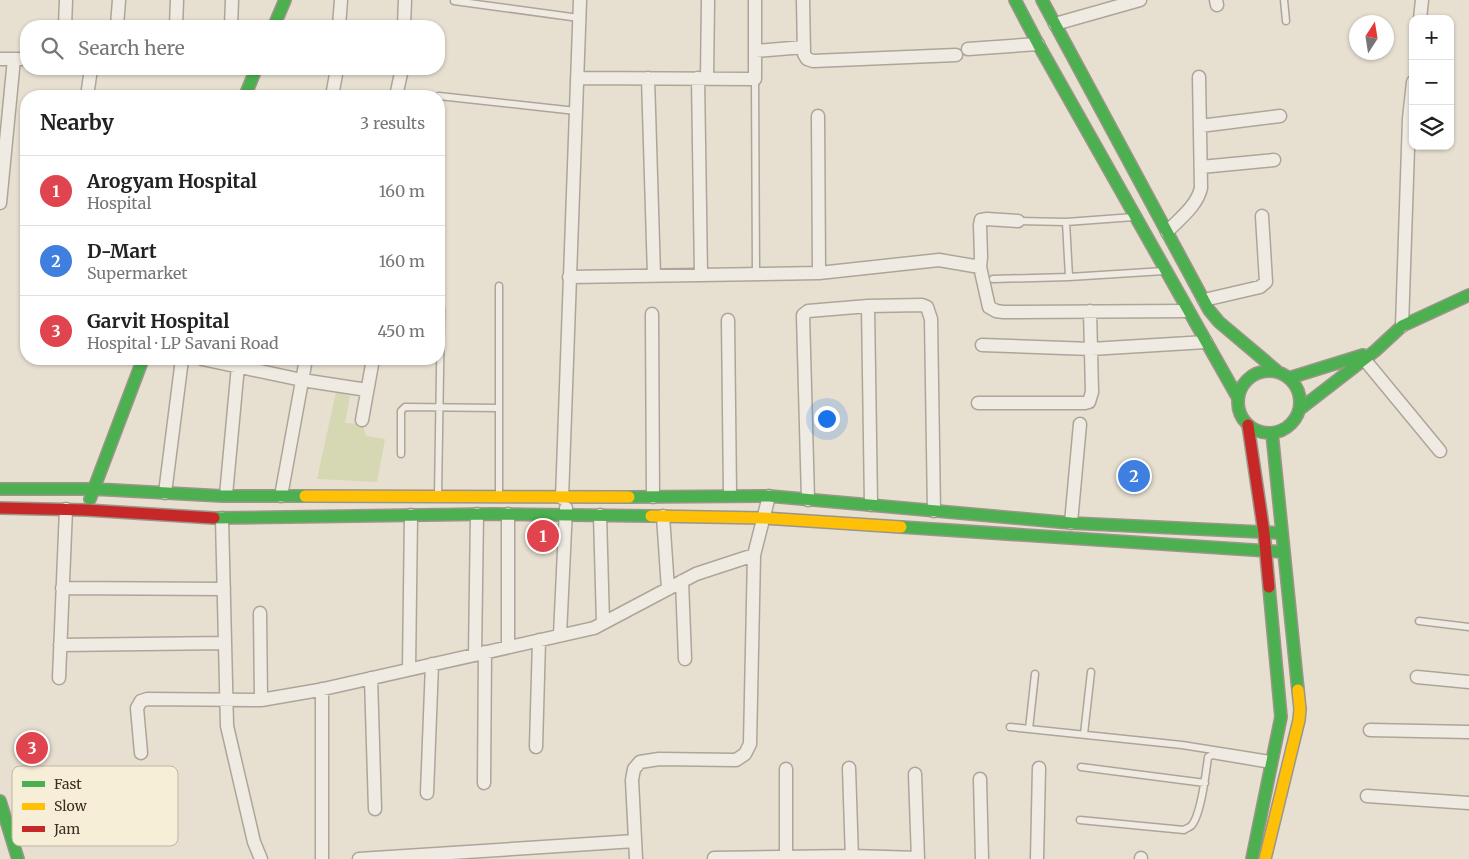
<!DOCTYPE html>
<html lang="en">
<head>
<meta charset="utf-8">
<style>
  :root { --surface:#fff; --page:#f2f2f2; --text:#222; --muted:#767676; --line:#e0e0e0; --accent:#1a73e8 }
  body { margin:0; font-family:Merriweather,serif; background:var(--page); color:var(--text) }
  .controls { position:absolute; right:15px; top:15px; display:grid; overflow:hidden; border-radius:10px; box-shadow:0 1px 4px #0004 }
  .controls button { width:45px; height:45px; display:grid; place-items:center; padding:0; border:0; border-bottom:1px solid var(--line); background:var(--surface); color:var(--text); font:25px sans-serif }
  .compass { position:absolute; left:1349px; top:15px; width:45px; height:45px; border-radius:50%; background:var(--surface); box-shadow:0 1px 4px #0004; rotate:12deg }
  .you { position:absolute; left:826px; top:418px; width:18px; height:18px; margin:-12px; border:4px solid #fff; border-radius:50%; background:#1a73e8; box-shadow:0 0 0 8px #1a73e833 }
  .badge { display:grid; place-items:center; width:32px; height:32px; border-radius:50%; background:var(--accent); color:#fff; font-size:16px; font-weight:700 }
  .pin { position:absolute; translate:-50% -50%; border:2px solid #fff; box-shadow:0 1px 5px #0006 }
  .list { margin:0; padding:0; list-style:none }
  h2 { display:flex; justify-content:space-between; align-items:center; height:65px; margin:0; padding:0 20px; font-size:21px }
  h2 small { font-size:16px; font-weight:400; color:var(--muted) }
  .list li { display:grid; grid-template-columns:32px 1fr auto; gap:15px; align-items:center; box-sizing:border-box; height:70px; padding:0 20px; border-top:1px solid var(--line) }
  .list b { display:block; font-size:19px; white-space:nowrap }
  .list p { margin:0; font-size:16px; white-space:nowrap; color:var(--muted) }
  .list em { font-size:16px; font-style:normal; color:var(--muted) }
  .icon { flex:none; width:28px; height:28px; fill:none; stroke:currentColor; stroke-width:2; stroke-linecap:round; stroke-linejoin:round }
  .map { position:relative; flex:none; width:1469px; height:859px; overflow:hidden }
  .search { position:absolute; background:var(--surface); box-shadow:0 1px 4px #0004; left:20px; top:20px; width:425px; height:55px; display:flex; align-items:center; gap:12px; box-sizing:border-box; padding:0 18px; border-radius:20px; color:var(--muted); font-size:19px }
  .panel { position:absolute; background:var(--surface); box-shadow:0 1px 4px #0004; left:20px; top:90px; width:425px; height:275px; border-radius:20px }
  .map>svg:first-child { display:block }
  .green { fill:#d6d7b3 }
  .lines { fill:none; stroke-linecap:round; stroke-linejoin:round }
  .lane-casing { stroke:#ada599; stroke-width:9 }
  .street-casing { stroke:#ada599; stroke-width:15 }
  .fast-casing { stroke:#9c958a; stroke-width:14 }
  .slow-casing { stroke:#9c958a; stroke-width:14 }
  .jam-casing { stroke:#9c958a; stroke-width:14 }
  .lane { stroke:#efebe3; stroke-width:6 }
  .street { stroke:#efebe3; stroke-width:12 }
  .fast { stroke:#4caf50; stroke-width:11 }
  .slow { stroke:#ffc107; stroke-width:11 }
  .jam { stroke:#c62828; stroke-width:11 }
  .key { fill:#f7eed8; stroke:#bfb4a1; stroke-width:1 }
  .key-label { font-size:14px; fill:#3d2e20 }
</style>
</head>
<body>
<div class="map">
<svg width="1469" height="859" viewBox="0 0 1469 859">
  <rect width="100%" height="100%" fill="#e7e0d1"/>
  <!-- green -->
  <path class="green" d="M336 392 350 396 345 423 362 424 366 436 385 439 377 482 317 479Z"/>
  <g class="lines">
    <defs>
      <path id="lane" d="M1284 0 1286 21
        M454 1 579 18
        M755 79 756 274
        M439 96 576 111
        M1018 221 1066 222 1134 217
        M1066 222 1069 277
        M993 279 1069 277 1164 271
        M401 454V411L405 407 499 408
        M438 496 441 309
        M499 497V286
        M1419 621 1469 627
        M1010 727 1029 729 1035 674
        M1029 729 1182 745 1270 759
        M1084 734 1091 672
        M1081 767 1205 783
        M1080 820 1184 830C1185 829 1190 827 1191 826 1201 816 1206 772 1208 757L1212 755 1271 765"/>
      <path id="street" d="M803 0 804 54 807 59 813 61 956 55
        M1216 0 1217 5
        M1420 19 1422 0
        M1055 24 1140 0
        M65 26 66 0
        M117 26 119 0
        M176 26 177 0
        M231 26 232 0
        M339 26 341 0
        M404 26 405 0
        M968 49 1038 44
        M755 51 804 47
        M0 59H26
        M577 78 755 79V0
        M648 78 654 275
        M698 78 701 275
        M707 78 708 0
        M87 96 91 69
        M332 96 337 69
        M396 96 402 69
        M818 116 819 273
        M1200 126 1280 116
        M1201 167 1274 160
        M0 203 14 59
        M1167 232C1179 219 1197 206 1201 188L1199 77
        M980 267 981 257 980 225 981 220 987 219 1018 221
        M569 277 819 273 939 260 980 267 989 307 996 311 1003 312 1188 311
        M1204 300 1260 287 1266 282 1262 216
        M868 306 871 505
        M652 314 653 497
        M728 320 730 495
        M1402 326 1409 119 1413 82
        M982 345 1091 349 1206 342
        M202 359 302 380 367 390
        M1364 359 1440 451
        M978 403H1085L1089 402 1092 392 1090 311
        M362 420 373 359
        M165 493 182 359
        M226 495 238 366
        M281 496 306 359
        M562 498 580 0
        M808 500 803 315 808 311 868 306 922 305 927 307 931 319 934 511
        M600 515 603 623
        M663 516 668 589
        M222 518 227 726 254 842 261 859
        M1071 523 1080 424
        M682 581 685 659
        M62 588 224 589
        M260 613 261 700
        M560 635 566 508
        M60 645 225 643
        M508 647V514
        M475 655 477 514
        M409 669 411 515
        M1417 677 1469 682
        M59 678 66 509
        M371 678 375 809
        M322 689V859
        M1370 730 1469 732
        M536 747 539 640
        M141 753 137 708 141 701 147 699 261 700 319 690 594 628 696 574 754 555
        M849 768 852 859
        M786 769V859
        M915 774 918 859
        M980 779 982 859
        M484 783 485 652
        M427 793 432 664
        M1367 796 1469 803
        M714 858 852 856 918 858
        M359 859 635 841
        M636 859 632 780 634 769 640 762 659 759 736 760 745 754 750 744 754 555 769 496
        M1037 859 1039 768
        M1141 859V858"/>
      <path id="fast" d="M1015 0 1038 44 1238 398
        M1042 0 1209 310 1219 322 1277 371
        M274 26 285 0
        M245 96 256 69
        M1238 402a31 31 0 1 1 62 0a31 31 0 1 1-62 0Z
        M1289 378 1363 355
        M1300 409 1375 351 1402 326 1469 295
        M1272 433 1298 690
        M0 489H94L222 496H305
        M629 497 769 496 1071 523 1282 533
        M90 499 143 359
        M214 518 493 514 651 516
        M901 527 1284 552
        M0 801 18 859
        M1252 859 1281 717 1269 587"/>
      <path id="slow" d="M305 496 629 497
        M651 516 763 518 901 527
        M1265 859 1299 720 1300 709 1298 690"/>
      <path id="jam" d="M1248 425 1264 533 1269 587
        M0 508 86 510 214 518"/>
    </defs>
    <!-- lane casing -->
    <use href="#lane" class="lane-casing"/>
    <!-- street casing -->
    <use href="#street" class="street-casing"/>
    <!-- fast casing -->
    <use href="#fast" class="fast-casing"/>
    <!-- slow casing -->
    <use href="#slow" class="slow-casing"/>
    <!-- jam casing -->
    <use href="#jam" class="jam-casing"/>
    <!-- lane -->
    <use href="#lane" class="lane"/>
    <!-- street -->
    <use href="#street" class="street"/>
    <!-- fast -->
    <use href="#fast" class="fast"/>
    <!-- slow -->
    <use href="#slow" class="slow"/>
    <!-- jam -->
    <use href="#jam" class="jam"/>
  </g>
  <!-- legend -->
  <rect x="12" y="766" width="166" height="80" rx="8" class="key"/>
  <rect x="22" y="781" width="23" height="6" fill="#4caf50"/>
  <rect x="22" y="803" width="23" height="7" fill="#ffc107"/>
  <rect x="22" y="826" width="23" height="6" fill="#c62828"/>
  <g class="key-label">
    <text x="54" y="789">Fast</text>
    <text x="54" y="811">Slow</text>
    <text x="54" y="834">Jam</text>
  </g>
</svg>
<div class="controls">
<button>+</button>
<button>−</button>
<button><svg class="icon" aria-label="layers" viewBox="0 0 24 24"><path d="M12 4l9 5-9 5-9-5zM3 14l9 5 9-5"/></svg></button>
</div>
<svg class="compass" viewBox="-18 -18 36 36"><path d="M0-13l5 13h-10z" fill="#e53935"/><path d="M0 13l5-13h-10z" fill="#767676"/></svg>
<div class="you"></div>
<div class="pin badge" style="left:543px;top:536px;background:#e0444e">1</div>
<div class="pin badge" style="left:1134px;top:476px;background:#3f7fe0">2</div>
<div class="pin badge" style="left:32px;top:748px;background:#e0444e">3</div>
<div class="search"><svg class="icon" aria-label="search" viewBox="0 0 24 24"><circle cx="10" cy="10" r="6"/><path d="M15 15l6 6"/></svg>Search here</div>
<section class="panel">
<h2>Nearby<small>3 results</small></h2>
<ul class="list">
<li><span class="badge" style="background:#e0444e">1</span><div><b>Arogyam Hospital</b><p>Hospital</p></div><em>160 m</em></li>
<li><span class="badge" style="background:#3f7fe0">2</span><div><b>D-Mart</b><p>Supermarket</p></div><em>160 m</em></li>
<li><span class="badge" style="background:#e0444e">3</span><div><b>Garvit Hospital</b><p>Hospital · LP Savani Road</p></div><em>450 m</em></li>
</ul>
</section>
</div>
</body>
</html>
